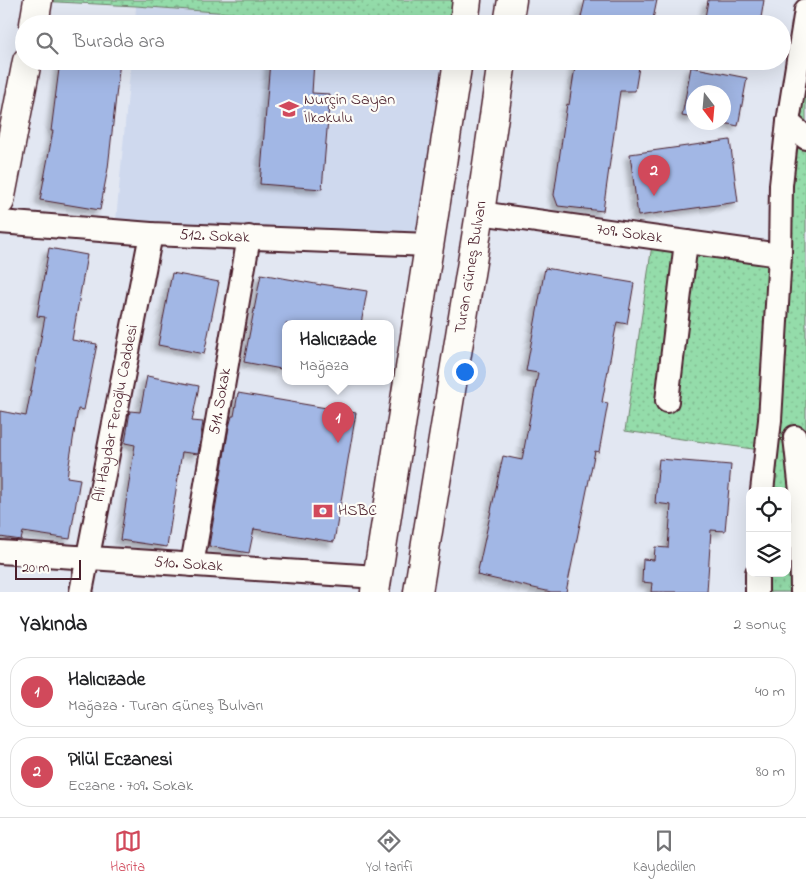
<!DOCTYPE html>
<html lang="tr">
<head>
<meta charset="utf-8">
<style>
  :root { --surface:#fff; --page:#f6f6f6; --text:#202124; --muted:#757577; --line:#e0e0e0; --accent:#d1495b }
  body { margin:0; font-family:"Indie Flower",sans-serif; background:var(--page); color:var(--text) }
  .controls { position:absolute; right:15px; bottom:15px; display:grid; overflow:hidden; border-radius:10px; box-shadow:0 5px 20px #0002 }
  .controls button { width:45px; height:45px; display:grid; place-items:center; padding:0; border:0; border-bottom:1px solid var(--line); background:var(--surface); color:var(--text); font:25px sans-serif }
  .compass { position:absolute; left:686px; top:85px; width:45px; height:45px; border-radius:50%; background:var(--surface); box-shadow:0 5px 20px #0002; rotate:164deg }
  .scale { position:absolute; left:15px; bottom:12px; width:66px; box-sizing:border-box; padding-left:5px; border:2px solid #4a1f2b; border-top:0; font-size:14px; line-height:18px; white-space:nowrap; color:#4a1f2b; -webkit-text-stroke:4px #fdfcf7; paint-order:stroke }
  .you { position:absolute; left:464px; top:371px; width:18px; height:18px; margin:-12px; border:4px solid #fff; border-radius:50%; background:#1a73e8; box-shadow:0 0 0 8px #1a73e833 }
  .badge { display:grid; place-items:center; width:32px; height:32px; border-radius:50%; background:var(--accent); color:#fff; font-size:16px; font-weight:700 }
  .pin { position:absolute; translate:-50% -41px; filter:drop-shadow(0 1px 2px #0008) }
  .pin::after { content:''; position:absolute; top:26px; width:18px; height:15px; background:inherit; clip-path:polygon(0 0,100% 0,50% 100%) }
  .popup { position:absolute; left:282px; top:320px; width:112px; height:65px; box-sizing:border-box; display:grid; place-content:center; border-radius:10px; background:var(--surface); filter:drop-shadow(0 1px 4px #0005); font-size:16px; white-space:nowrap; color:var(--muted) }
  .popup b { font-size:19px; color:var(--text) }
  .popup::after { content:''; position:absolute; left:50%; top:100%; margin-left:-10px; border:10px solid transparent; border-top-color:var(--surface) }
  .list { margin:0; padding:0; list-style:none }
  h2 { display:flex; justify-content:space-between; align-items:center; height:65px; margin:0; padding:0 20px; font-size:21px }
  h2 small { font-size:16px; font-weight:400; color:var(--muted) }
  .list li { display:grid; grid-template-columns:32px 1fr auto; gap:15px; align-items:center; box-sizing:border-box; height:70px; margin:0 10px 10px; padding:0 10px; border:1px solid var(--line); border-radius:20px }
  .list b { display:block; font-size:19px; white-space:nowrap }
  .list p { margin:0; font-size:16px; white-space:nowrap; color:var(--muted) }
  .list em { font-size:16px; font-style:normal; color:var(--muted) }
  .icon { flex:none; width:28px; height:28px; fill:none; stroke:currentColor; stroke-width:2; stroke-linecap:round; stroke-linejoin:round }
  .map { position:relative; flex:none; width:806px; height:592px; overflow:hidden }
  .search { position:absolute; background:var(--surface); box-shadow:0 5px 20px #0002; left:15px; right:15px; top:15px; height:55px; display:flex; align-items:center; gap:12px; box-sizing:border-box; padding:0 18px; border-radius:28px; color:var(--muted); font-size:19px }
  .sheet { height:225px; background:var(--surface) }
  nav { display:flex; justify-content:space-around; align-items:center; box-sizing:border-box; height:70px; border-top:1px solid var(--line); background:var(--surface); font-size:14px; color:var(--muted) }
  nav a { display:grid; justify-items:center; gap:2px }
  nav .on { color:var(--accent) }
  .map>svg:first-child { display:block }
  .built { fill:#cfd9ee }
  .grass { fill:url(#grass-dots); stroke:#6f7e6a }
  .building { fill:#a2b7e5; stroke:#4a1f2b; filter:url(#shadow) }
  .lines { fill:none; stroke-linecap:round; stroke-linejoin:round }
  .minor-casing { stroke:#4a1f2b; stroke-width:26 }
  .tertiary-casing { stroke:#4a1f2b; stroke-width:31 }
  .primary-casing { stroke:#4a1f2b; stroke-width:31 }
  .minor { stroke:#fdfcf7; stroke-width:22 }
  .tertiary { stroke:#fdfcf7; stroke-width:28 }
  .primary { stroke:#fdfcf7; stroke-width:28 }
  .labels { text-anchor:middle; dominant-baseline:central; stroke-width:4.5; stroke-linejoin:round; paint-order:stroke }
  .poi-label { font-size:16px; fill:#4a1f2b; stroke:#fdfcf7; text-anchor:start }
  .street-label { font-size:16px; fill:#4a1f2b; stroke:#fdfcf7 }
</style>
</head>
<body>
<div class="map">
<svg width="806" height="592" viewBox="0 0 806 592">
  <defs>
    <pattern id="grass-dots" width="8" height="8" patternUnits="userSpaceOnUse" patternTransform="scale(1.25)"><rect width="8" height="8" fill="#94dcaa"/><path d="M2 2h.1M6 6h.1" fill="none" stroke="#81bc92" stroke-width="1.8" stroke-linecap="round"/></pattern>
    <filter id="shadow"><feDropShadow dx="-4.5" dy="4.5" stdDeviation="2.5" flood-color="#0004"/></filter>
  </defs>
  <rect width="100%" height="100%" fill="#e2e7f2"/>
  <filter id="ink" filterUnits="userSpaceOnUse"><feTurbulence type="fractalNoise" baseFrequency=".02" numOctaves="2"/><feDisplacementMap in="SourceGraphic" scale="10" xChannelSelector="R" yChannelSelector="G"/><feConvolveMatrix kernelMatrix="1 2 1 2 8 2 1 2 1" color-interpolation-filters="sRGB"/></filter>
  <g filter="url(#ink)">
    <!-- built -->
    <path class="built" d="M136 6 375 24H135Z
      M131 61H458L429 245 115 231Z"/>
    <!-- grass -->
    <path class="grass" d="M38 0H467L464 24H375L136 6 38 1Z
      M806 10V557L802 592H757V573H787V491H762L767 451 625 431 653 238 779 255Z"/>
    <!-- building -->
    <path class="building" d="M585 0H657L652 24H614L581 17Z
      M708 0H764L760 24H704Z
      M60 61H120L108 168 100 210 40 200 53 131H51Z
      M270 61H314L312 93 330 94 322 189 260 184Z
      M576 61H640L635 91H620L603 211 558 206 554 195 567 104 569 105Z
      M691 67 747 78 738 126 719 122H724V92H694V118L682 116Z
      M730 140 738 202 638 216 630 154Z
      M49 248 87 255 72 340 97 344 84 410 78 409 67 477 80 479 70 539 23 532 21 540 0 537V411L26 416 45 317 37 316Z
      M545 268 634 283 627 324 617 322 602 402 608 403 599 452 595 451 566 592H551L477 575 503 456 522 460 538 373 526 371Z
      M172 273 219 282 204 354 158 345Z
      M261 274 321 285V284L367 291 361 324H286V346L281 369 244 362Z
      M147 376 199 386 192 421 203 422 198 454 182 452 167 547 120 540 135 445 125 443 130 411 140 412Z
      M238 393 356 413 334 542 254 529 249 553 209 546 229 427 232 416H234Z
      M659 459 731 465 725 531 711 530 707 592H651L652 583 642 582 643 559 654 560 655 547 668 548 671 505 655 503Z"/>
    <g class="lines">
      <defs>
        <g id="minor">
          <path d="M788 122 806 138"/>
          <path id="s1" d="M480 213 780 255"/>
          <path id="s2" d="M0 222 151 234 429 245"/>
          <path d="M667 401 686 242"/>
          <path d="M795 437 801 491 802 592"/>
          <path d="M762 491 770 420 780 255 781 185 788 122 806 10"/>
          <path id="s3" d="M0 552 377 577"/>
          <path id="s4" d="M192 565 249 237"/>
          <path id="s5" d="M81 592 151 234"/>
          <path d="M757 592V573"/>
        </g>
        <path id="tertiary" d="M34 24 38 0
          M0 201 27 61"/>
        <g id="primary">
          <path d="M464 24 467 0"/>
          <path d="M508 24 512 0"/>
          <path d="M375 592 458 61"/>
          <path id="s6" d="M418 592 480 213 502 61"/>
        </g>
      </defs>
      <!-- minor casing -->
      <use href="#minor" class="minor-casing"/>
      <!-- tertiary casing -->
      <use href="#tertiary" class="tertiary-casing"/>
      <!-- primary casing -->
      <use href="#primary" class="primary-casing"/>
      <!-- minor -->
      <use href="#minor" class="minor"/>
      <!-- tertiary -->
      <use href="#tertiary" class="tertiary"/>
      <!-- primary -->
      <use href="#primary" class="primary"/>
    </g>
  </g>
  <!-- icons -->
  <defs>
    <symbol id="school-bare" viewBox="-9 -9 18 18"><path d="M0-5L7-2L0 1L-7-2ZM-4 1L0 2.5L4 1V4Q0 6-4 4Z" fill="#d1495b" stroke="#fdfcf7" stroke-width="2.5" paint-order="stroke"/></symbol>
    <symbol id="bank-bare" viewBox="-9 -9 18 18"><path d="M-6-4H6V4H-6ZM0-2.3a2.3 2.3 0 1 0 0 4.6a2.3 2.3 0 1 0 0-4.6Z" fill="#d1495b" stroke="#fdfcf7" stroke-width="2.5" paint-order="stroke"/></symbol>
  </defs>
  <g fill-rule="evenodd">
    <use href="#school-bare" x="275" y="95" width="28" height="28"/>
    <use href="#bank-bare" x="309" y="497" width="28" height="28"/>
  </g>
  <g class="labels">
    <!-- poi labels -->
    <g class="poi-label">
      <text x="304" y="100">Nurçin Sayan<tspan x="304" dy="18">İlkokulu</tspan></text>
      <text x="338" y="511">HSBC</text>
    </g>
    <!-- street labels -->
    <g class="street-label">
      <text stroke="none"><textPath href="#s1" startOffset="151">709. Sokak</textPath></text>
      <text stroke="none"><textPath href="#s2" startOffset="215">512. Sokak</textPath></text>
      <text stroke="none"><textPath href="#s6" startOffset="329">Turan Güneş Bulvarı</textPath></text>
      <text stroke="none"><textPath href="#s4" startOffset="166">511. Sokak</textPath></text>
      <text stroke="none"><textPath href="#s5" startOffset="182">Ali Haydar Feroğlu Caddesi</textPath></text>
      <text stroke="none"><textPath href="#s3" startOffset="189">510. Sokak</textPath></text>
    </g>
  </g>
</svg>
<div class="controls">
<button><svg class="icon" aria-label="locate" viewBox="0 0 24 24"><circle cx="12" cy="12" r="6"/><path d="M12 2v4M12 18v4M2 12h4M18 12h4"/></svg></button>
<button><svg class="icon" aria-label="layers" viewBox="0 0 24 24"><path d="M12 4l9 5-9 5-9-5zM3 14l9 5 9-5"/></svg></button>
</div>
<svg class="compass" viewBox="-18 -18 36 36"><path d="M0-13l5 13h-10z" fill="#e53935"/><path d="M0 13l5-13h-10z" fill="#757577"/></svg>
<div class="scale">20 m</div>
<div class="you"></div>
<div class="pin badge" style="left:338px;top:443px">1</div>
<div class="popup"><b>Halıcızade</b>Mağaza</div>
<div class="pin badge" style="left:654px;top:196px">2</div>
<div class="search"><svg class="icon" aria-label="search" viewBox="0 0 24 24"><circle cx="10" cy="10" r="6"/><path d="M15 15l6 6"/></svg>Burada ara</div>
</div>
<section class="sheet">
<h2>Yakında<small>2 sonuç</small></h2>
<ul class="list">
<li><span class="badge">1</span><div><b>Halıcızade</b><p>Mağaza · Turan Güneş Bulvarı</p></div><em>40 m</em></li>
<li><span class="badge">2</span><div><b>Pilül Eczanesi</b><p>Eczane · 709. Sokak</p></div><em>80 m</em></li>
</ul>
</section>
<nav>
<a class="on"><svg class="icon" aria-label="map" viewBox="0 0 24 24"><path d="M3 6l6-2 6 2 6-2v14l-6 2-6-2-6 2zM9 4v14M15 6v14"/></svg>Harita</a>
<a><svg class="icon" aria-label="directions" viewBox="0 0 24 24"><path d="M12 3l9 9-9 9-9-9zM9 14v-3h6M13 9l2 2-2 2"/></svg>Yol tarifi</a>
<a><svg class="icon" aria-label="saved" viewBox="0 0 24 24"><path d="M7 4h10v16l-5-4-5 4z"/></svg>Kaydedilen</a>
</nav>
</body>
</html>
